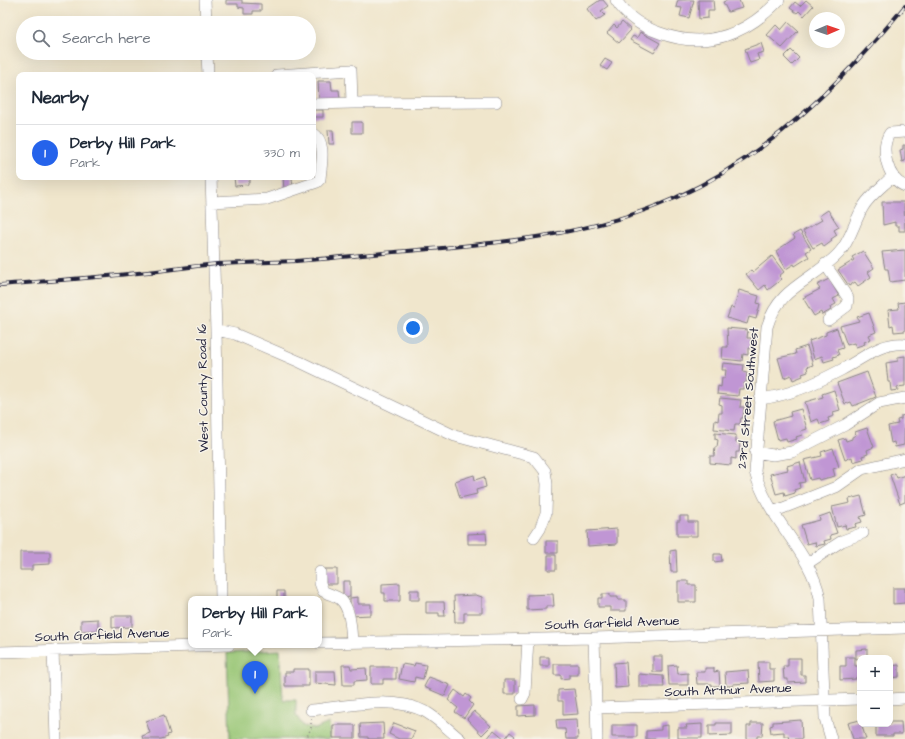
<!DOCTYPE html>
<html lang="en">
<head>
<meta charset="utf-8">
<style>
  :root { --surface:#fff; --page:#f2f2f3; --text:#1f2937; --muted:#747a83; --line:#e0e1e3; --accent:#2563eb }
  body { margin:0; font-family:"Architects Daughter",sans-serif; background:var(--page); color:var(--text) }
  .controls { position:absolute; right:12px; bottom:12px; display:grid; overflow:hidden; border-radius:8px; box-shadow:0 4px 16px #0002 }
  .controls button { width:36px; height:36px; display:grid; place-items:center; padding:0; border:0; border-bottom:1px solid var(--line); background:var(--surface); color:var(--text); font:20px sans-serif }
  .compass { position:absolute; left:809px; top:12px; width:36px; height:36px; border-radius:50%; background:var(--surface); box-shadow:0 4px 16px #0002; rotate:88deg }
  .you { position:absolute; left:413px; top:328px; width:14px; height:14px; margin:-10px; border:3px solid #fff; border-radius:50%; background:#1a73e8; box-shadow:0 0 0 6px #1a73e833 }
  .badge { display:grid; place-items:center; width:26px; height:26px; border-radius:50%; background:var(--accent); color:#fff; font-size:13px; font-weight:700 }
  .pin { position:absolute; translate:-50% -33px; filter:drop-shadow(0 1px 2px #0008) }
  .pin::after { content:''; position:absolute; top:21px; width:14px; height:12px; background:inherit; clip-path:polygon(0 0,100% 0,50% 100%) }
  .popup { position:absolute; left:188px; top:596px; width:134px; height:52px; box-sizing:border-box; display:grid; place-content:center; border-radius:8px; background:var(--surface); filter:drop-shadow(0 1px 3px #0005); font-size:13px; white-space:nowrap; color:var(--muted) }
  .popup b { font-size:15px; color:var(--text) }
  .popup::after { content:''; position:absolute; left:50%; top:100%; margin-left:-8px; border:8px solid transparent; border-top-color:var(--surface) }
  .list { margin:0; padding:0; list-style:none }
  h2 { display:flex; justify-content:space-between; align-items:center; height:52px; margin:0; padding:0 16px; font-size:17px }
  h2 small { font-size:13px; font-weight:400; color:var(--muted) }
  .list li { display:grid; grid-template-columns:26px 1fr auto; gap:12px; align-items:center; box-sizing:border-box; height:56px; padding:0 16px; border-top:1px solid var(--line) }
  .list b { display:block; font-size:15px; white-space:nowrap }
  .list p { margin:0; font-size:13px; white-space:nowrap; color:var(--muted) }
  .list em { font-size:13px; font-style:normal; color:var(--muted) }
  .icon { flex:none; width:22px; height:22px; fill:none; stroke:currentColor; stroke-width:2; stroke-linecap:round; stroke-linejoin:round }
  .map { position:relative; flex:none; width:905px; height:739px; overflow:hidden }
  .search { position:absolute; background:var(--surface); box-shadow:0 4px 16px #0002; left:16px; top:16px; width:300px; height:44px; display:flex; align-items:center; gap:10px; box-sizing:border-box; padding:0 14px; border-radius:22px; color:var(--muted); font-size:15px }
  .panel { position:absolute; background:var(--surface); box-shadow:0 4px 16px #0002; left:16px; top:72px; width:300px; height:108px; border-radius:8px }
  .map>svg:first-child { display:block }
  .green { fill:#98c674; stroke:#5d7458 }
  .building { fill:#c096d4 }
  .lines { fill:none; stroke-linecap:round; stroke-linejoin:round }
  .minor-casing { stroke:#898484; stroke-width:12 }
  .path { stroke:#898484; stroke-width:1.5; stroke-dasharray:1 3; stroke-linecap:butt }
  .minor { stroke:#fff; stroke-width:11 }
  .rail-casing { stroke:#22223b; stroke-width:4 }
  .rail { stroke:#f7f3e8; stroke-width:2.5; stroke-dasharray:8; stroke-linecap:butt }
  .labels { text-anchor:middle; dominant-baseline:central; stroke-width:3; stroke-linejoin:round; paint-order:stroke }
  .street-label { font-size:13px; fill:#22223b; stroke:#f7f3e8 }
</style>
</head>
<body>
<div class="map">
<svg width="905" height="739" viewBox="0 0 905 739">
  <rect width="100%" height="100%" fill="#f7f3e8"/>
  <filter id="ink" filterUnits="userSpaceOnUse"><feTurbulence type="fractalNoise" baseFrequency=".025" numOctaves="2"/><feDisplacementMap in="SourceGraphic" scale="8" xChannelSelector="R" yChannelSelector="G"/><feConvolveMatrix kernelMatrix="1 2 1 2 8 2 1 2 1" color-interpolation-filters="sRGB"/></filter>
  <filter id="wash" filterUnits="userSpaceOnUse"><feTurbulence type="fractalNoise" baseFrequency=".012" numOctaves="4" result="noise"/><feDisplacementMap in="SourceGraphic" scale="16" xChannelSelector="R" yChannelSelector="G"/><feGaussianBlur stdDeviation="0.9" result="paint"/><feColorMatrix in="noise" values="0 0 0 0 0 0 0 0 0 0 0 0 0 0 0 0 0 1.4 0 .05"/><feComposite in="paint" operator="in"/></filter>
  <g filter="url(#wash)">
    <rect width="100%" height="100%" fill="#f0e6cc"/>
    <!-- green -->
    <path class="green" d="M280 650 283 700H296V715L303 726 315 729 329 723 330 739H230L227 653Z"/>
    <g id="blocks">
      <!-- building -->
      <path class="building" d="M226 0H242V3L261 4V11H253V14H244V8L238 7V4H226Z
        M600 0H603L608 6 601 11 605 15 596 21 587 9Z
        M678 0H694L689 18 680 16 682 8 676 7Z
        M698 0H713L714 10H708V18L699 19Z
        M728 0H739L742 8 728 12 723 2Z
        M806 0 813 6 804 16 799 11 797 13 790 8 795 2 800 6Z
        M622 22 631 30 619 43 607 33 614 25 617 28Z
        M788 22 798 31 782 48 767 35 776 25 781 30Z
        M640 32 660 43 654 53 630 40 633 36 637 38Z
        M761 43 764 52 757 54 759 60 750 63 745 49Z
        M791 50 799 58 792 65 784 57Z
        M605 59 612 63 607 70 600 66Z
        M318 81H331L332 90H339L340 99 319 100Z
        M313 110H323V117H313Z
        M352 122H362V133H352Z
        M328 130H333L334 144H329Z
        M903 145H905V161L902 162 900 150 903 149Z
        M234 177H250V182H248V185L235 186Z
        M283 177H292L293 190H284Z
        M882 202H904L905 231H899V226H895V222L883 225Z
        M828 210 839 227 834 230 837 235 831 239 832 241 824 247 822 243 813 248 803 231 822 220 819 216Z
        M800 231 811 249 806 252 809 257 795 266 794 264 786 269 776 251 795 238 793 235Z
        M905 250V280L890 282 888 269H885L882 252Z
        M863 251 874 268 868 272 871 277 858 286 855 282 849 286 838 270 854 260 852 257Z
        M772 256 784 272 779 276 782 279 768 290 765 285 759 290 746 274 751 270 753 272Z
        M829 279 839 296 833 299 836 304 830 307 831 310 822 315 821 312 814 316 803 298 820 289 817 285Z
        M739 290 759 296 757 303 760 304 756 319 749 317 747 324 727 318 731 307 734 308Z
        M905 302V331L894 332 893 325 890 326 888 310 899 309 898 303Z
        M869 313 876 332 869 335 871 339 864 342 865 344 856 347 854 343 847 345 840 326 859 321 857 317Z
        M727 328 748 330 747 338H752L751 348H748V355L743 354 742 361 722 359 723 347H728Z
        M837 328 843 348 837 350 839 355 833 357 834 359 824 362 822 356 814 359 809 341 826 335V332Z
        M807 346 813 365 807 367 808 372 802 374 803 376 793 380 791 375 784 378 778 358 796 354 795 350Z
        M905 356V386L897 387 898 390 891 391 890 382H888L886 363 898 361V357Z
        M723 363 744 365 743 372 747 373 746 383H744L743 389H739L738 396 717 394 718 386 721 387 722 378H725L726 370H722Z
        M867 372 876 397 853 406 851 402 845 404 837 383Z
        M834 390 840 410 833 412 834 416 828 418 829 421 820 424 818 419 811 422 805 402 823 397 822 394Z
        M720 398 741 400 740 407H744L743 418H741L740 424H735L734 431 714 429 715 420 718 421 719 413H722V405L719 404Z
        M801 409 807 429 801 431 802 435 796 437 797 439 787 442 786 438 778 440 773 421 791 416 790 412Z
        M905 415 904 445 895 447 894 442 891 443 888 426 898 424 897 420 901 419V416Z
        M867 428 874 447 867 450 868 454 862 456 863 459 853 462 852 457 845 460 838 440 845 438 846 441 852 439V437L856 435 855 432Z
        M715 433 736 435V442H740L739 452H736V459L731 458V465L710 463V456H714L715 447H717L718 440 715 439Z
        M833 448 839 467 833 469 835 476 819 480 818 478 810 480 804 460 822 456 821 452Z
        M800 462 805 482 799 483 800 488 794 490 795 493 785 496 784 492 776 494 770 474 788 470 787 466Z
        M895 473 897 478 905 475V502L900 504 890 475Z
        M474 475 475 480 484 477 486 487 476 490 477 494 460 498 455 481Z
        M861 496 866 515 860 517 862 522 855 524 856 527 846 529 845 525 837 527 832 507 850 503 849 499Z
        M830 513 837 533 830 535 831 539 824 541 825 544 816 546 815 542 807 544 801 525 820 520 819 517Z
        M680 516H688V522H697V536H677V521H680Z
        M617 529V544L588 546 587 531Z
        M486 533 487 544H468V534Z
        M546 541H558V553H546Z
        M676 550 677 572H671L670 551Z
        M20 552H50V564L32 565V570H20Z
        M714 554H721L722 561 714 562Z
        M548 555H556V570H548Z
        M325 569H337V584H326Z
        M343 581H350V597L343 598Z
        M678 581H688V585H696V602H678Z
        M400 583V601H385V593H382V584Z
        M893 588H905V603L893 604Z
        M410 590H419V600H410Z
        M277 591H284V599H277Z
        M553 594 554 606H546V609L527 610V595Z
        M602 594H610V597H618V600H626V611H610V607H598V598H602Z
        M476 595 482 597V613H464V622H455L454 596Z
        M358 597V604H371V615L350 616V598Z
        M426 602H444L445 616H439V613H426Z
        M112 616H132V627L112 628Z
        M98 619V630L81 631V620Z
        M867 649V658L856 659V650Z
        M653 656H662V672H653Z
        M540 657H549V666H540Z
        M846 657H855V666H860V677H856V679L840 680V666H846Z
        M788 658H801V675H805V682L788 683V679H784L783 666H788Z
        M626 662 628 687 615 688 614 663Z
        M758 662H769V669H774V681L759 682Z
        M415 663 426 665 423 679 415 677 414 682 399 679 402 664 414 666Z
        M554 664H578V675H569V678L561 679V675H554Z
        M342 665H350L351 669 366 668 367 680 354 681V685H343Z
        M677 665 678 674 688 673V685H669L668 666Z
        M899 665V677L890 678V666Z
        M371 667H396V679H383V684H371Z
        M705 668H714V672L719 671 720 686H712V684H697L696 672H705Z
        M293 669H309V686H285V672H293Z
        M748 670 749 683 733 684V686H726L725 672Z
        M315 671H335L336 685 315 683Z
        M639 674 663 676 664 687H639Z
        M429 677 450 685 445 696 424 687Z
        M504 680H515V694H504Z
        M574 689 578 714 563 715V701H558V690Z
        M455 690 464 697 466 694 471 698 469 701 473 705 464 718 455 712 458 708 448 700Z
        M535 705V715L518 716V706Z
        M474 711 491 726 482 735 467 719Z
        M164 715 170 734 167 735 168 737 161 739H143L142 736 150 733 146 721Z
        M577 719 578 739H566L565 729H557L556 720Z
        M801 720 802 739H789L788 736H784V732L771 733 770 726 773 725V722Z
        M860 720 866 739H853L848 723Z
        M890 722H901L902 734H893V736H876V724H890Z
        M383 723 384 739H368V737H361L360 724Z
        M394 723 415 731 411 739H399L389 734Z
        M716 723H732V735L709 736V725H716Z
        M751 723H763L762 736H757V739H747V726H751Z
        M702 724V738H678V728H687L686 725Z
        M333 725H355V738H333Z
        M612 725H637V737H612Z
        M668 725V739H646V731L661 730V726Z
        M494 730 505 739 510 732 515 736 513 739H487Z"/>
    </g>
  </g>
  <g filter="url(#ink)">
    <use href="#blocks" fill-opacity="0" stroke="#898484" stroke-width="1"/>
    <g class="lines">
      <defs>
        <path id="minor" d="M205 0 206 23
          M616 0C626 16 642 27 660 33 706 50 746 35 779 0
          M207 53 208 75
          M277 75 351 70 352 103 313 104
          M352 103 496 102
          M905 132 890 133C879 148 888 180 905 186
          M211 177 216 330 221 599
          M212 202 267 199 317 182 320 179C321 165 327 142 313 133
          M825 264 848 298 847 306 828 320
          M216 330 235 334 300 362 455 436 534 457 545 471 547 484 546 513 540 529 534 538
          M760 399C791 395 814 384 841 370 863 359 879 342 905 344
          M755 452 773 455 792 452 845 425 879 403 905 398
          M773 512 836 487 862 469 905 459
          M808 563 842 541 863 533
          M320 572V583L323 591C328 594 336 596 340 599 351 608 351 630 352 642
          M594 638 597 739
          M319 643 594 638 905 628
          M53 650 56 739
          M0 652 229 645
          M522 699 525 693 528 639
          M890 699 905 698
          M596 708 860 699
          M311 710C347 707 392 694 426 712 438 719 449 730 460 739
          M831 739 825 718 820 598C810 550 768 520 755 472L767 327C779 286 813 281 839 253 851 240 854 222 863 207 870 195 883 186 893 176"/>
      </defs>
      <!-- minor casing -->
      <use href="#minor" class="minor-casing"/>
      <!-- path -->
      <path class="path" d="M306 739 311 728V718"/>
      <!-- minor -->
      <use href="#minor" class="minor"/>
      <defs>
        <path id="rail" d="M0 285C46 281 92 278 138 273 164 271 191 266 217 264 243 263 270 262 296 261 337 258 378 253 419 250 508 242 592 235 675 198 769 156 840 84 905 6"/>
      </defs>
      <!-- rail casing -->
      <use href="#rail" class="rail-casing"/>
      <!-- rail -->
      <use href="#rail" class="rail"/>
    </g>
  </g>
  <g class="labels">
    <!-- street labels -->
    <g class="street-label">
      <text transform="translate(203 388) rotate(-91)">West County Road 16</text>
      <text transform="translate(748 398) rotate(-85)">23rd Street Southwest</text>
      <text transform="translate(612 623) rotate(-2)">South Garfield Avenue</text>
      <text transform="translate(102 635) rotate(-2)">South Garfield Avenue</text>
      <text transform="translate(728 690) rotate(-2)">South Arthur Avenue</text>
    </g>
  </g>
</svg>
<div class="controls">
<button>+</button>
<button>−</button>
</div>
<svg class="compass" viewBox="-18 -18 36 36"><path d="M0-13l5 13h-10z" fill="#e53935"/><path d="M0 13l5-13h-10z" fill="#747a83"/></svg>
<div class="you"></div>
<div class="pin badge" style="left:255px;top:694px">1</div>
<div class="popup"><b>Derby Hill Park</b>Park</div>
<div class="search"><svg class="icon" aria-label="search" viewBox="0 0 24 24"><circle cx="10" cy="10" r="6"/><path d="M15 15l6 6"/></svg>Search here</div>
<section class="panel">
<h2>Nearby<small></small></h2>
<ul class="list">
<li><span class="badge">1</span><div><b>Derby Hill Park</b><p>Park</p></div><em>330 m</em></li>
</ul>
</section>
</div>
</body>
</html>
